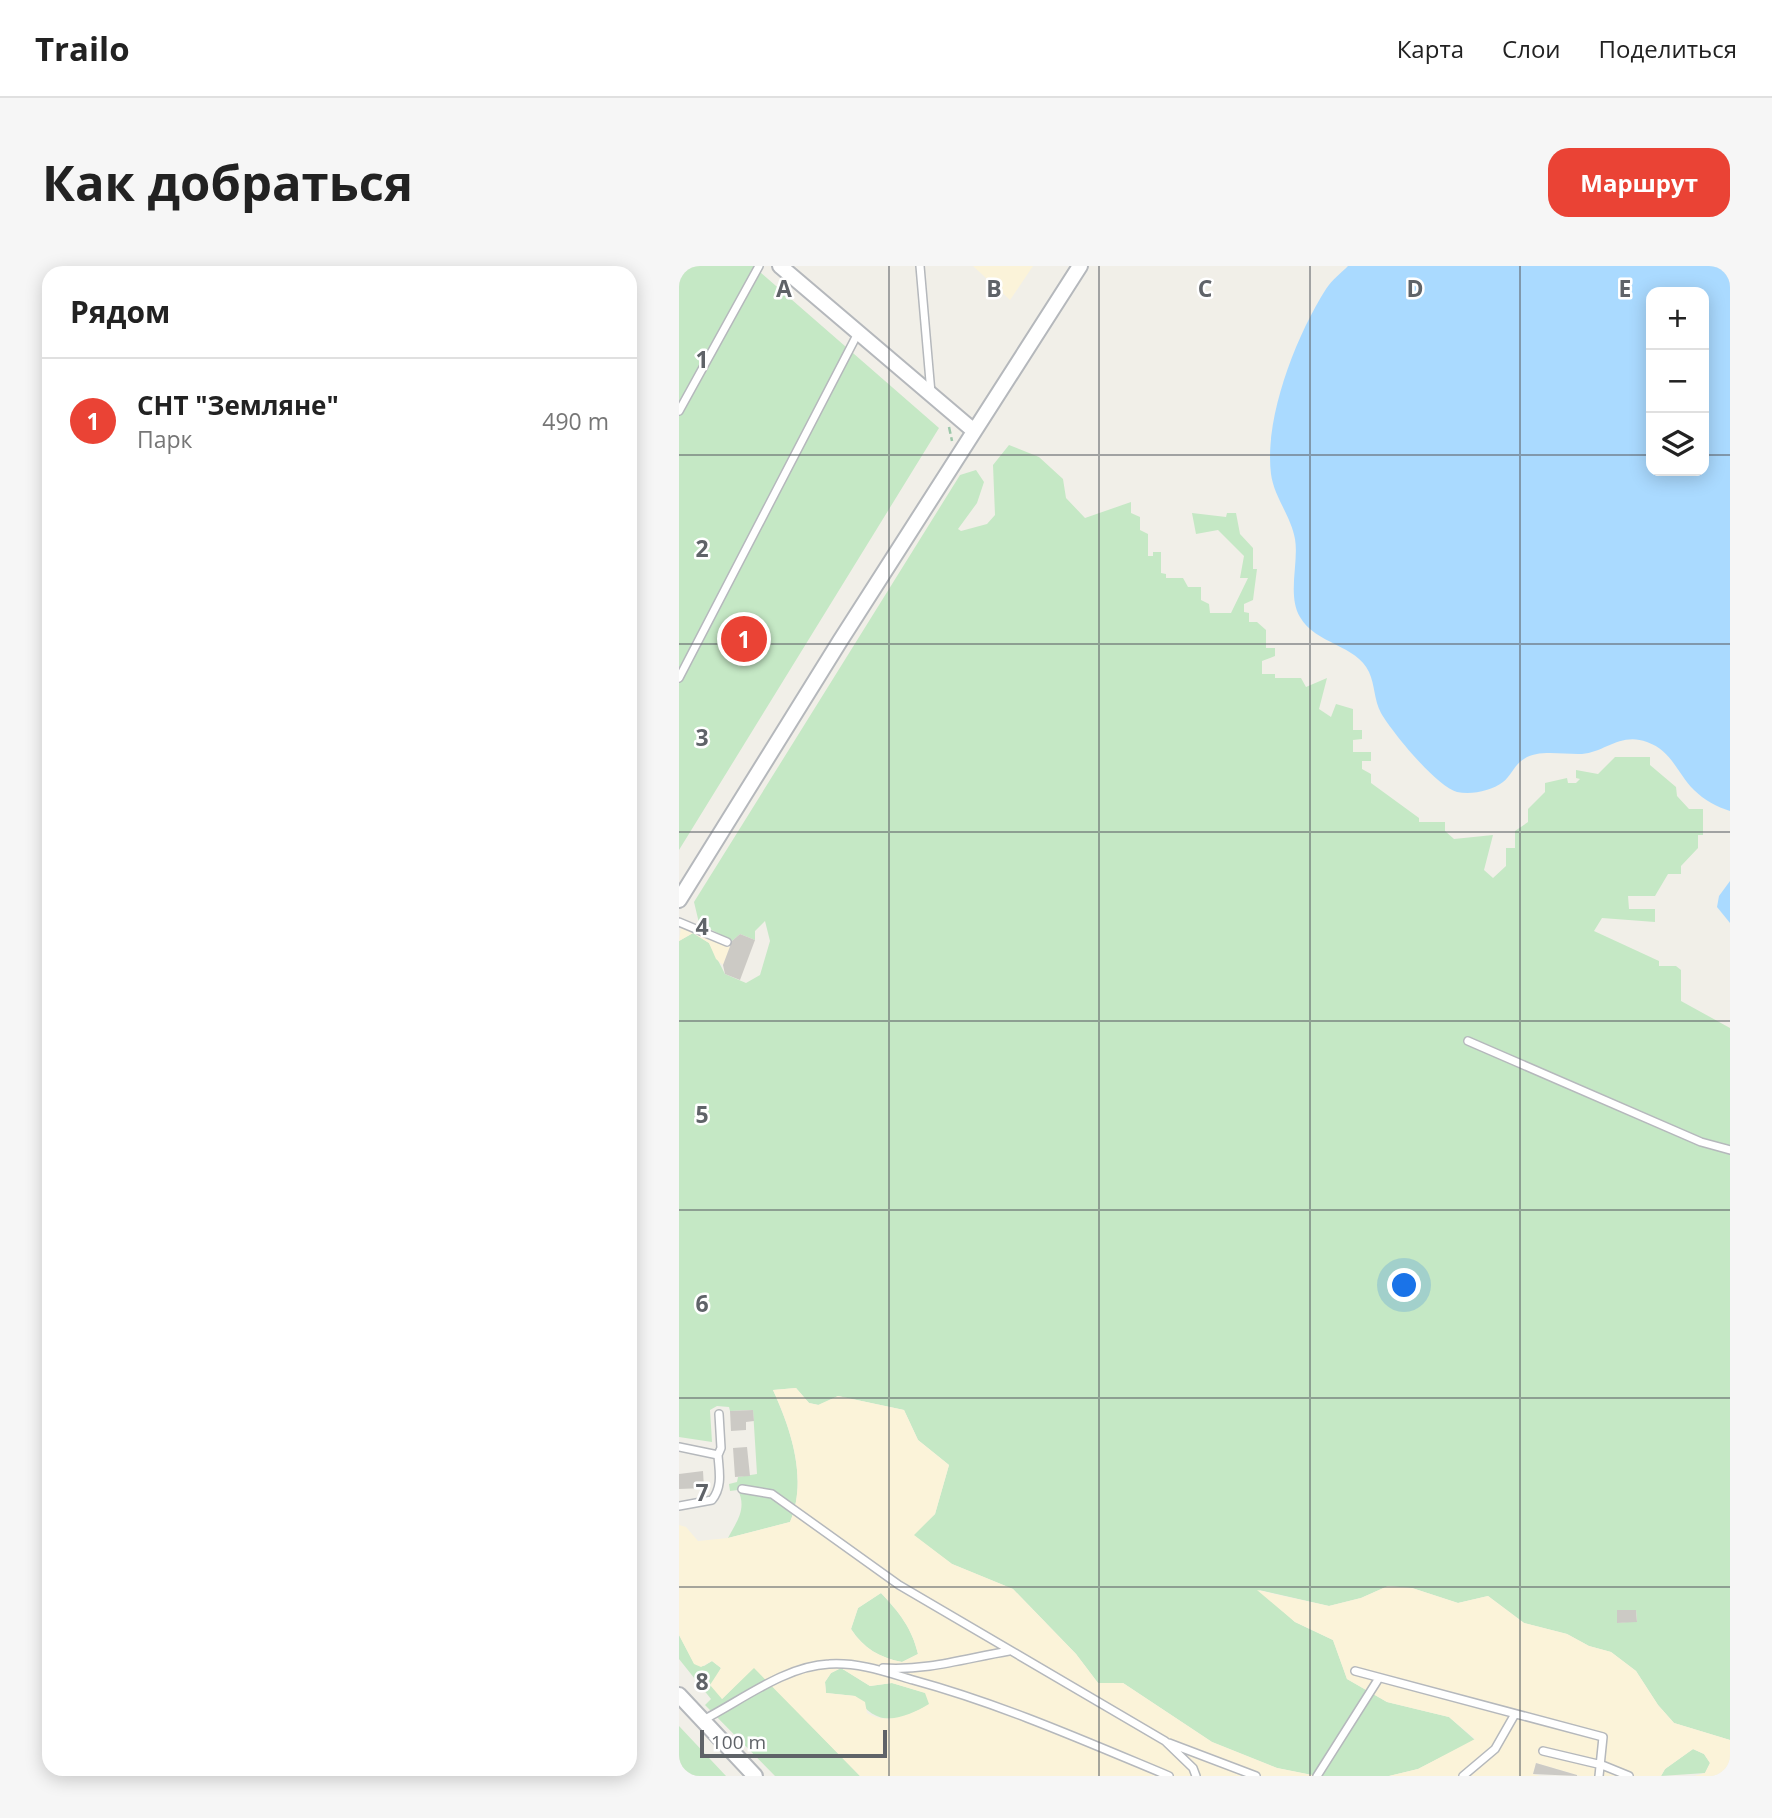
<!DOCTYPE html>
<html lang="ru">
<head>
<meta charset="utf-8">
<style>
  :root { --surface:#fff; --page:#f6f6f6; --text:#222; --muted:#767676; --line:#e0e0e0; --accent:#ea4335 }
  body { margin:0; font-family:"Open Sans",sans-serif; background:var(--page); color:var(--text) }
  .controls { position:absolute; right:21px; top:21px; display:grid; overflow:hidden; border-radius:14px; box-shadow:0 4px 18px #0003 }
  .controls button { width:63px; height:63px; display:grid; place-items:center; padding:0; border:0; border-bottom:2px solid var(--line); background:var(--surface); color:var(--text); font:35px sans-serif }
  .scale { position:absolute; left:21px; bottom:18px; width:187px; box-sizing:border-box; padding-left:7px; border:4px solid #5f6368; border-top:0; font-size:19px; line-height:24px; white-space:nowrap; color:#5f6368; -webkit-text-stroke:5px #fff; paint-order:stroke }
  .you { position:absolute; left:726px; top:1020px; width:24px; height:24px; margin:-18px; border:5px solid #fff; border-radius:50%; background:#1a73e8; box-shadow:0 0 0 10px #1a73e833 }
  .badge { display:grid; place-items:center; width:46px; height:46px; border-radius:50%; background:var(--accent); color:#fff; font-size:23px; font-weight:700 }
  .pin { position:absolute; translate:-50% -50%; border:4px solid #fff; box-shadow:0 2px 7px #0006 }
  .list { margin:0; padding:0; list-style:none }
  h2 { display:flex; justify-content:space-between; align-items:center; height:91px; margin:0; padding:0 28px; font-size:30px }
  h2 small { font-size:23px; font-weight:400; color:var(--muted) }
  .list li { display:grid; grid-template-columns:46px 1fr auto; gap:21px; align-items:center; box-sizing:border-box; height:126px; padding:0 28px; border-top:2px solid var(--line) }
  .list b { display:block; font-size:26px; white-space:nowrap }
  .list p { margin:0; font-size:23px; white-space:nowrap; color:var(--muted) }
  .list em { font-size:23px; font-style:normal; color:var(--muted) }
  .icon { flex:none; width:38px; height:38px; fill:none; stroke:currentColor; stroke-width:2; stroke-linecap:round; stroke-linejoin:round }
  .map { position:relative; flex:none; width:1051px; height:1510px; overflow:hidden; border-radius:21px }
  header { display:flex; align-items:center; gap:42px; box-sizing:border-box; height:98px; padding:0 35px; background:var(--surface); border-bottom:2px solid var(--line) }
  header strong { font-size:33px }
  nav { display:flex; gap:38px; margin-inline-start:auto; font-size:24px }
  .intro { display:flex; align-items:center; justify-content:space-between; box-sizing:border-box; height:168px; padding:0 42px }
  h1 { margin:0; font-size:49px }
  .button { padding:18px 32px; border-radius:21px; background:var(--accent); color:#fff; font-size:24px; font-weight:700 }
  main { display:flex; gap:42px; padding:0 42px }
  aside { flex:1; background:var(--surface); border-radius:21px; box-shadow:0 4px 18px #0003 }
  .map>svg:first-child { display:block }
  .green { fill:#c5e8c5; fill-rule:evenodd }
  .sand { fill:#fbf3d9; fill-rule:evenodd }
  .water { fill:#aadaff; fill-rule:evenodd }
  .building { fill:#cccac5 }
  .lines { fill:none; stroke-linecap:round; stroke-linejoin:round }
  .service-casing { stroke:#b5b8bc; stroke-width:10 }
  .minor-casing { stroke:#b5b8bc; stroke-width:18 }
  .path { stroke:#9cc7a9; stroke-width:2.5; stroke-dasharray:7 3.5; stroke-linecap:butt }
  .service { stroke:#fff; stroke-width:7 }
  .minor { stroke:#fff; stroke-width:14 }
  .grid { fill:none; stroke:#5f6368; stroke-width:2; stroke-opacity:0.55 }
  .grid-label { font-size:23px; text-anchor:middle; font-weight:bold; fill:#5f6368; stroke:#fff; stroke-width:5; stroke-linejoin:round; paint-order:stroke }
</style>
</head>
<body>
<header>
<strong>Trailo</strong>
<nav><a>Карта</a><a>Слои</a><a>Поделиться</a></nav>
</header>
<div class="intro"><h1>Как добраться</h1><a class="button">Маршрут</a></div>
<main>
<aside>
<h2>Рядом<small></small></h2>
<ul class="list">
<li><span class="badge">1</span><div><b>СНТ &quot;Земляне&quot;</b><p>Парк</p></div><em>490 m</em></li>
</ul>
</aside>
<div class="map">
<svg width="1051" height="1510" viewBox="0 0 1051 1510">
  <rect width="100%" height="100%" fill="#f1efe8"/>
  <!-- green -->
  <path class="green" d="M0 0H74L260 162 0 584Z
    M330 179 360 191 384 213 387 232 406 252 452 236V247L461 251V264L469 268V290H474V286H482V307L487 308V312H504L509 321H522V334L530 338 531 347H552L569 312H561L565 290 539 264 517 268 513 247 547 251 548 247H557L561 268 574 282V303H578L574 334 565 338V346L570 347V356H578L587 364V382H596V390L583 395V408H596V412H622L627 421 648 412 640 443 652 451 657 438 674 443V464H683V473L674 474V486H692V495H683V503L692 508V517L740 552V556H766V565L775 573 814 569 805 604 814 612 827 600V582H836V565L849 556V543L866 526V517L888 512 889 517H897L901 513 897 512V504L919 508 936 491H971V499L997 521 998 530 1010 543H1024V569H1019V582L1002 600V608H989L976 630H949L950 643H976V656L923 652 915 665 980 695V700H997L1002 704V735L1051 762V1474L995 1457 979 1439 957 1405 932 1386 910 1380 888 1368 845 1357 809 1330 779 1337 733 1322 709 1320 682 1332 650 1340 580 1324 616 1356 654 1374 668 1413 708 1436 770 1451 796 1474 739 1503 710 1510H638L598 1502 533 1476 444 1417H419L397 1388 334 1323 273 1298 234 1269 256 1248 270 1199 239 1174 225 1144 159 1130 140 1139 130 1137 117 1122 94 1124C112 1164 129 1213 111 1256L49 1272C58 1255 68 1243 59 1224L51 1225 50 1218 58 1216 59 1211 78 1208 74 1144 51 1145 50 1141 38 1140 31 1144 33 1176 0 1171V675L14 667 30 677 46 708 67 717 81 709 91 675 86 655 76 665V674L61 668 53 675 20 657 15 636 281 209 297 204 305 216 298 237 279 263 282 265 308 258 316 249 314 199ZM957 1344 958 1355 938 1357V1345Z
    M202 1327C220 1346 233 1362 239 1388L223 1396C201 1392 184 1382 172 1363L179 1342Z
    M0 1369 15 1397 25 1400 33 1395 42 1402 37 1412 43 1433 75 1401 181 1510H96L26 1439 32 1433 0 1393Z
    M162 1402 191 1420 213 1417 247 1427 251 1438C220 1456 198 1462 176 1430L147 1427 146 1416 152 1407Z
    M0 1460 47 1510H0Z
    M1014 1483 1025 1488 1031 1497 1026 1507 982 1510 986 1503Z"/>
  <!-- sand -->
  <path class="sand" d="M294 0H354L331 34Z
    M2 661 51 681 44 699 37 693 30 677 14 667 0 675Z
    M117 1122 130 1137 139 1139 159 1130 225 1144 239 1174 270 1199 256 1248 235 1269 273 1298 334 1323 397 1388 419 1417H444L533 1476 598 1502 638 1510H181L75 1402 43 1433 31 1419 42 1402 33 1395 22 1401 15 1398 0 1369V1259L7 1261 19 1275 49 1272 111 1256C129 1213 112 1163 94 1124ZM202 1327C220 1346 233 1362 239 1388L223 1396C201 1392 184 1382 172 1363L179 1342ZM162 1402 191 1420 213 1417 246 1427 250 1438C232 1449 208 1459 188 1447L186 1436 176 1430 147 1427 146 1416 152 1407Z
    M709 1320 733 1322 779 1337 809 1330 845 1357 888 1368 910 1380 932 1386 957 1405 979 1439 995 1457 1051 1474V1510H1015L1026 1507 1031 1497 1025 1488 1014 1483 986 1503 982 1510H901L857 1497 854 1508 861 1510H710L739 1503 796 1473 770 1451 708 1436 668 1413 654 1374 616 1356 578 1324 650 1340 682 1332Z"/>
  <!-- water -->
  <path class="water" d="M669 0H1051V545C1038 541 1025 534 1015 524 998 507 993 485 968 476 942 466 926 486 903 488 886 489 859 483 845 493 836 498 832 510 824 516 812 525 793 529 778 526 757 520 713 466 702 447 695 434 696 419 690 406 678 379 636 378 621 351 608 329 620 297 616 273 612 250 595 231 592 208 585 152 617 70 647 23 653 14 662 7 669 0ZM1025 26V205H972V26Z
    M1051 615V657L1038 641 1040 630Z"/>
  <!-- building -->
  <path class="building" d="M61 668 76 674 61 714 46 708 44 699 53 675Z
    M74 1144 75 1155 67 1156V1164L52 1165 51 1145Z
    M68 1181 71 1210 56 1211 54 1182Z
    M24 1205 25 1222 0 1223V1208Z
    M938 1344H957L958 1356 938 1357Z
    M857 1497 898 1509V1510L854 1508Z"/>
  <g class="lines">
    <defs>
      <path id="service" d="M241 0 252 127
        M0 145 80 0
        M0 412 179 67
        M0 656 48 676
        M789 775 1022 876 1051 884
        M0 1181 39 1189C40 1205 44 1220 33 1234L0 1240
        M39 1189 42 1182 40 1148
        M63 1223 93 1228 220 1319 486 1475 514 1502 517 1510
        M204 1402C248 1405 288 1392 330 1385
        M676 1405 924 1471 920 1510
        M24 1454C63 1434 106 1400 150 1398 179 1396 207 1406 234 1414 322 1438 406 1475 490 1510
        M490 1477 577 1510
        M864 1485 923 1499 950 1510
        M638 1510 700 1412
        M784 1510 816 1483 836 1448"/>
      <path id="minor" d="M101 0 295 165
        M0 634 161 375 401 0
        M0 1429 76 1510"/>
    </defs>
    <!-- service casing -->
    <use href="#service" class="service-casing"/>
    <!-- minor casing -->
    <use href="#minor" class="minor-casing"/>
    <!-- path -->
    <path class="path" d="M270 161 273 175"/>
    <!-- service -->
    <use href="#service" class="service"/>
    <!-- minor -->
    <use href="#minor" class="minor"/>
  </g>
  <!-- grid -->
  <path class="grid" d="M210 0V1510M420 0V1510M631 0V1510M841 0V1510M0 189H972M1025 189H1051M0 378H1051M0 566H1051M0 755H1051M0 944H1051M0 1132H1051M0 1321H1051"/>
  <g class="grid-label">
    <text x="105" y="31">A</text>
    <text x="315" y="31">B</text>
    <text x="526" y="31">C</text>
    <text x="736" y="31">D</text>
    <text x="946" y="31">E</text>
    <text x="23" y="102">1</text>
    <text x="23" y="291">2</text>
    <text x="23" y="480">3</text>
    <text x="23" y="669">4</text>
    <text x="23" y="857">5</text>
    <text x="23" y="1046">6</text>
    <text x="23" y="1235">7</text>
    <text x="23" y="1424">8</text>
  </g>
</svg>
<div class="controls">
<button>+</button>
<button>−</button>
<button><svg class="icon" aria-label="layers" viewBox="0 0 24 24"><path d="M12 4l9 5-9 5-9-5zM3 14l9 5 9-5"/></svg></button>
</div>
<div class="scale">100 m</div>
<div class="you"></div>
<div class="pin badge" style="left:65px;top:373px">1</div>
</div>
</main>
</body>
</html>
